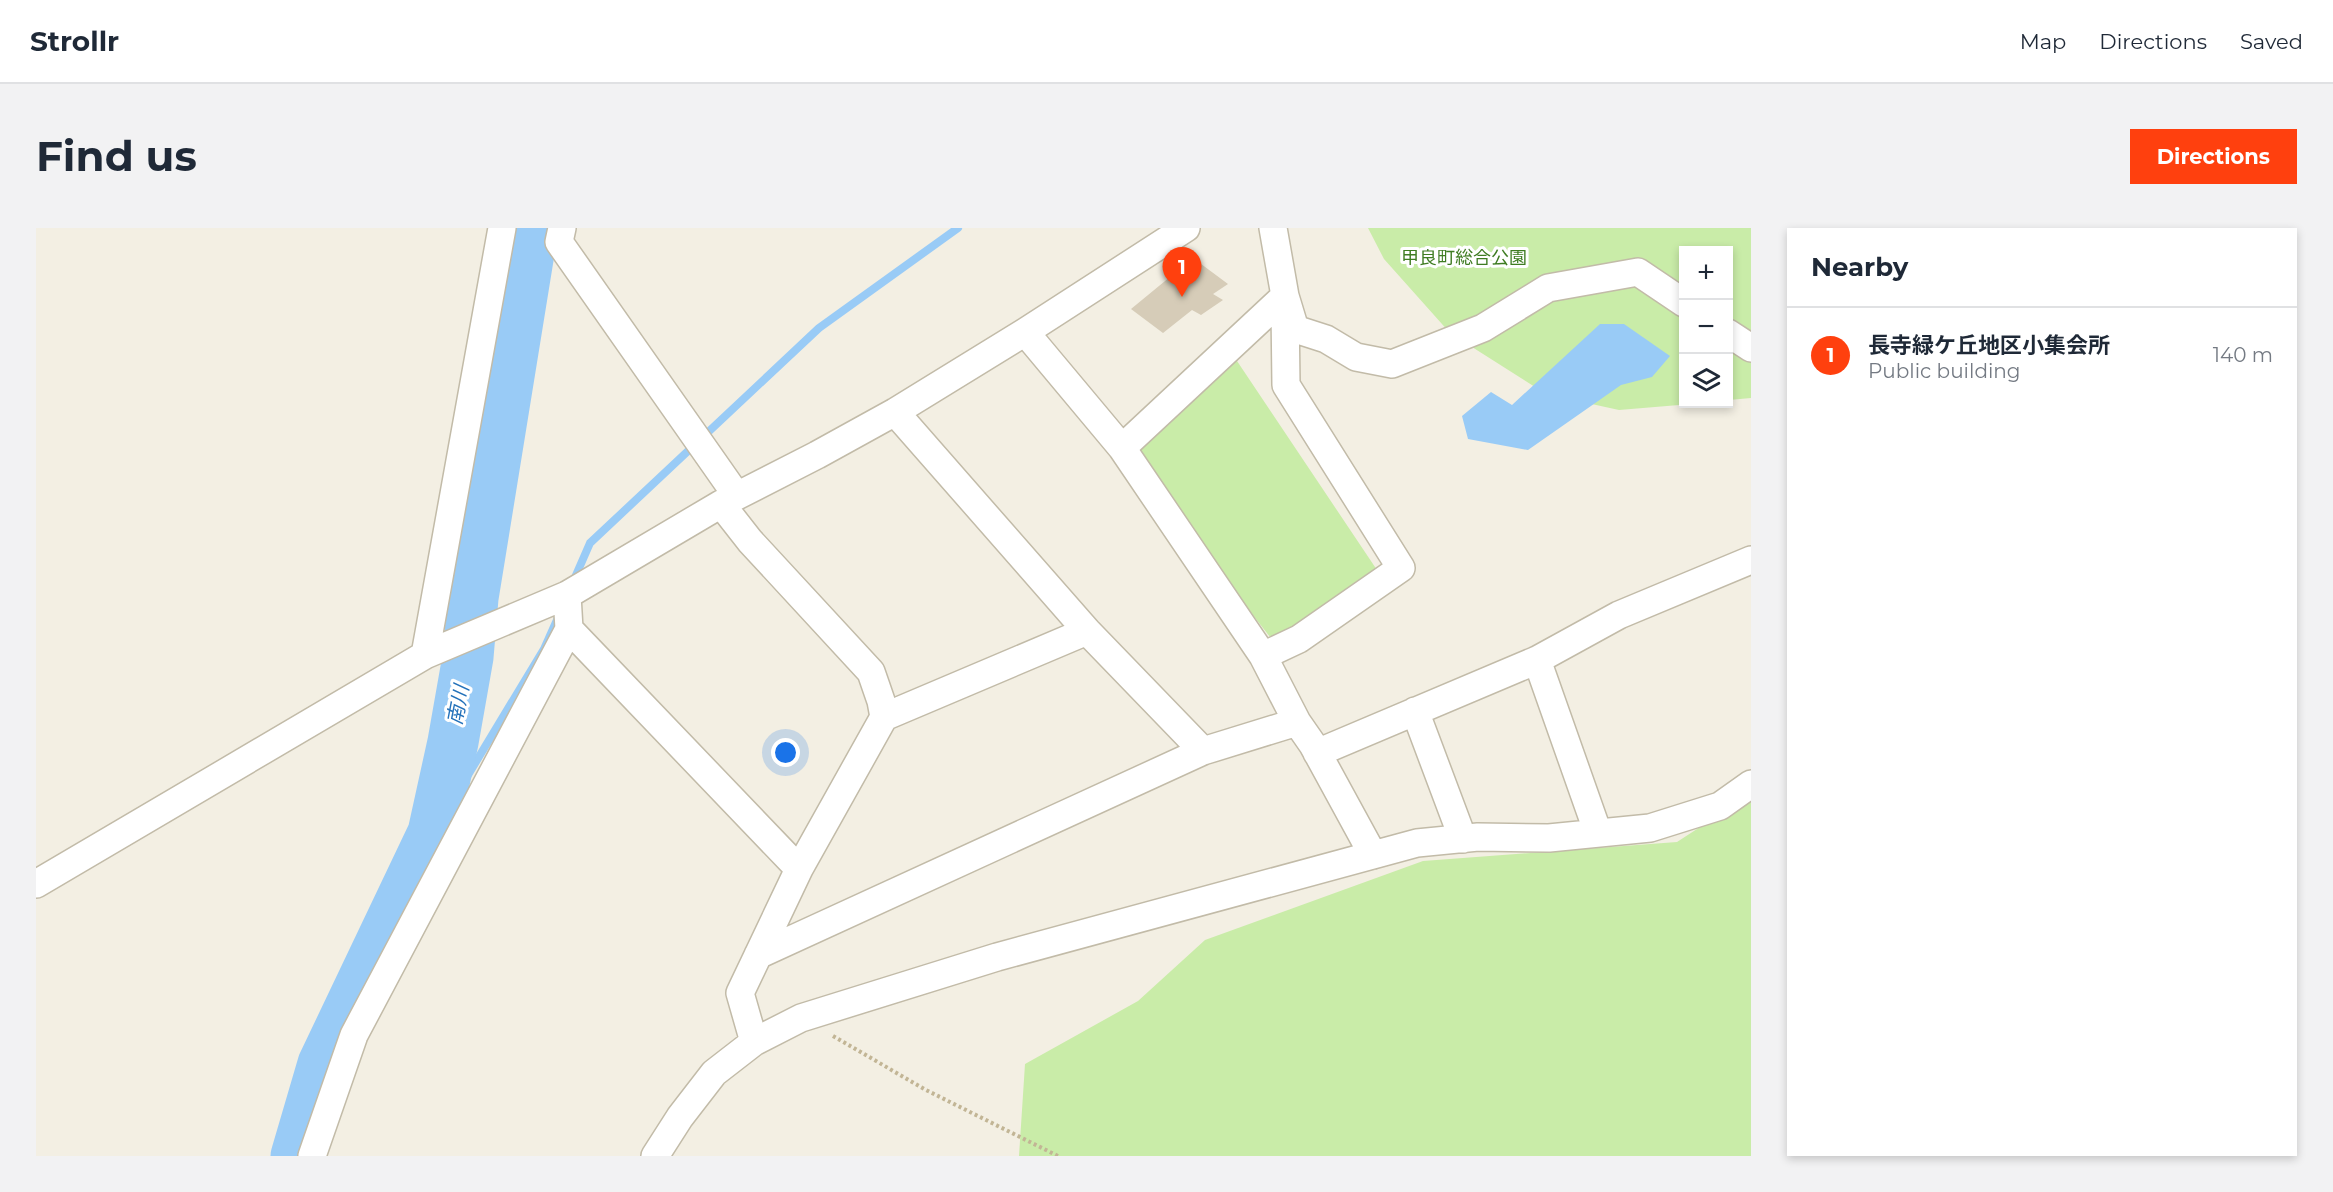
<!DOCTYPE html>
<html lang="en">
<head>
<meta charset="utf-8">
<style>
  :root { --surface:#fff; --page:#f2f2f3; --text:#1f2937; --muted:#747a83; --line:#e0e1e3; --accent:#ff400e }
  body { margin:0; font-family:Montserrat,"Noto Sans JP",sans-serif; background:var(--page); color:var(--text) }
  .controls { position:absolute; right:18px; top:18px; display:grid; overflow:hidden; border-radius:0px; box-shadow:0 3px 9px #0003 }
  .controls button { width:54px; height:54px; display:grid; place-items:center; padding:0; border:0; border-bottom:2px solid var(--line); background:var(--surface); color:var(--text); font:30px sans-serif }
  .you { position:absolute; left:750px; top:525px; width:21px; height:21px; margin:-15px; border:4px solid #fff; border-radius:50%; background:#1a73e8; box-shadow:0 0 0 9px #1a73e833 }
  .badge { display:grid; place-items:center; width:39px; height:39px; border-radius:50%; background:var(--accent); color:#fff; font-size:20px; font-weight:700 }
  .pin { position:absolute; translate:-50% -50px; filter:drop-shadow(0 2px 3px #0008) }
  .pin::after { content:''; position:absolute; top:32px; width:21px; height:18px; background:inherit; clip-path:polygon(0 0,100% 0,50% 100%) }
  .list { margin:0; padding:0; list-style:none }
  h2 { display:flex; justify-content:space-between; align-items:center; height:78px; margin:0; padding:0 24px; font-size:26px }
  h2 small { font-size:20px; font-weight:400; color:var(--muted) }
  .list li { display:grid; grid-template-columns:39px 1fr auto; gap:18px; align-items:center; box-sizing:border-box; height:96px; padding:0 24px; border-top:2px solid var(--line) }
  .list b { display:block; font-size:22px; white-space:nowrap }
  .list p { margin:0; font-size:20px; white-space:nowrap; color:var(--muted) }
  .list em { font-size:20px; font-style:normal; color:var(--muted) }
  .icon { flex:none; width:33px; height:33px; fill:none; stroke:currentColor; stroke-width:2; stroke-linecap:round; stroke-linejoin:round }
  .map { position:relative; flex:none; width:1715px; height:928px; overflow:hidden; border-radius:0px }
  header { display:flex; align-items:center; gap:36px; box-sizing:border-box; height:84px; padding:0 30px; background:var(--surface); border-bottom:2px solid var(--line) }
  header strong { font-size:28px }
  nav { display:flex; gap:33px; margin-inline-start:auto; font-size:21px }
  .intro { display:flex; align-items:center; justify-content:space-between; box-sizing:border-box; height:144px; padding:0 36px }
  h1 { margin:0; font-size:42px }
  .button { padding:15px 27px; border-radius:0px; background:var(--accent); color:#fff; font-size:21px; font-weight:700 }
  main { display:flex; gap:36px; padding:0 36px }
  aside { flex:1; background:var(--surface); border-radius:0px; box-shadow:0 3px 9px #0003 }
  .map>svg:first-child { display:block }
  .green { fill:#c9eca8 }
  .water { fill:#99cbf6 }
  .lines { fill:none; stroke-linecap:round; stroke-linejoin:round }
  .stream { stroke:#99cbf6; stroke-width:8 }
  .river { stroke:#99cbf6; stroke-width:51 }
  .building { fill:#d6ccb8 }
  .minor-casing { stroke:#c2bba8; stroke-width:30 }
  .path { stroke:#c2b595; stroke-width:4; stroke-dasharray:3 3; stroke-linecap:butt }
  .minor { stroke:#fff; stroke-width:27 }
  .labels { text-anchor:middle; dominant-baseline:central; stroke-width:6; stroke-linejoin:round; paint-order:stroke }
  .park-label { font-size:18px; fill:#3f7c22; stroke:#fff }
  .water-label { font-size:20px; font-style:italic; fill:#2472ba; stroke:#fff }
</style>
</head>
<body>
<header>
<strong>Strollr</strong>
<nav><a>Map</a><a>Directions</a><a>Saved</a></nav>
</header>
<div class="intro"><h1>Find us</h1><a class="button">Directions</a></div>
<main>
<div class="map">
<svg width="1715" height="928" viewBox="0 0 1715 928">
  <rect width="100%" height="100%" fill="#f3efe3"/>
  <!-- green -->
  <path class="green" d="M1332 0H1715V170L1693 172 1692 22H1648V176H1655L1583 182 1510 166 1414 105 1348 31Z
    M1199 130 1341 342 1238 414 1094 230Z
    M1715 566V928H983L989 836 1102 773 1169 712 1387 633 1641 614Z"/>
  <!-- water -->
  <path class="water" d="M1564 96H1588L1634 128 1616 149 1585 157 1492 222 1432 211 1426 188 1455 164 1476 177Z"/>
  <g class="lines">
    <!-- stream -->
    <path class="stream" d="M537 354 554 315 783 100 922 0
      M397 605 508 421 524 385"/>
    <!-- river -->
    <path class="river" d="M260 928 287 836 397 605 417 514 432 429 437 370 497 0"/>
  </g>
  <!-- building -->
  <path class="building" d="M1157 30 1192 56 1177 66 1187 72 1165 87 1156 82 1127 105 1095 81Z"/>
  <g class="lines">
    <defs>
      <path id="minor" d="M526 0 523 14 701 268
        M1237 0 1249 68 1259 101 1290 111 1320 129 1356 136 1447 100 1512 60 1602 44 1648 75
        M989 104 1086 220 1227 428 1261 494 1277 517 1337 627
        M1692 105 1715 120
        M859 184 1051 403 1167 523
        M1086 220 1249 68
        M685 276 714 313 835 444 845 473 848 489 763 641 704 765 718 814
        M533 401 763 641
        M389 427 466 0
        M1227 428 1263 411 1365 340 1250 157 1249 81
        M1501 432 1562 605
        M1379 483 1427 611
        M848 489 1051 403
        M1281 525 1501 432 1583 387 1715 332
        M0 656 389 427 531 367 685 276 781 227 859 184 989 104 1150 0
        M722 727 1167 523 1261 494
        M276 928 318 807 533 401 531 367
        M619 928 644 889 678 845 718 814 765 790 961 729 1381 615 1442 609 1513 610 1614 600 1684 578 1715 556"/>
    </defs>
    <!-- minor casing -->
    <use href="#minor" class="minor-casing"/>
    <!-- path -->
    <path class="path" d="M797 808 890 862 1022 928"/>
    <!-- minor -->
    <use href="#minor" class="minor"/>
  </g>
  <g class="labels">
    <!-- park labels -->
    <g class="park-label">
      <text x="1428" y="30">甲良町総合公園</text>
    </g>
    <!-- water labels -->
    <g class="water-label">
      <text transform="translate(422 477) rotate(-79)">南川</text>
    </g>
  </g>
</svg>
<div class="controls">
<button>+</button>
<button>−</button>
<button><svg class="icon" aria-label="layers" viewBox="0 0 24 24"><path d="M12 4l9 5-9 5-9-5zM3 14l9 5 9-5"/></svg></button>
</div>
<div class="you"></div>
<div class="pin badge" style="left:1146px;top:69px">1</div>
</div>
<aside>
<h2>Nearby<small></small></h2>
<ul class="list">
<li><span class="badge">1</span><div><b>長寺緑ケ丘地区小集会所</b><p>Public building</p></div><em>140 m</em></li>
</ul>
</aside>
</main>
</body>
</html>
